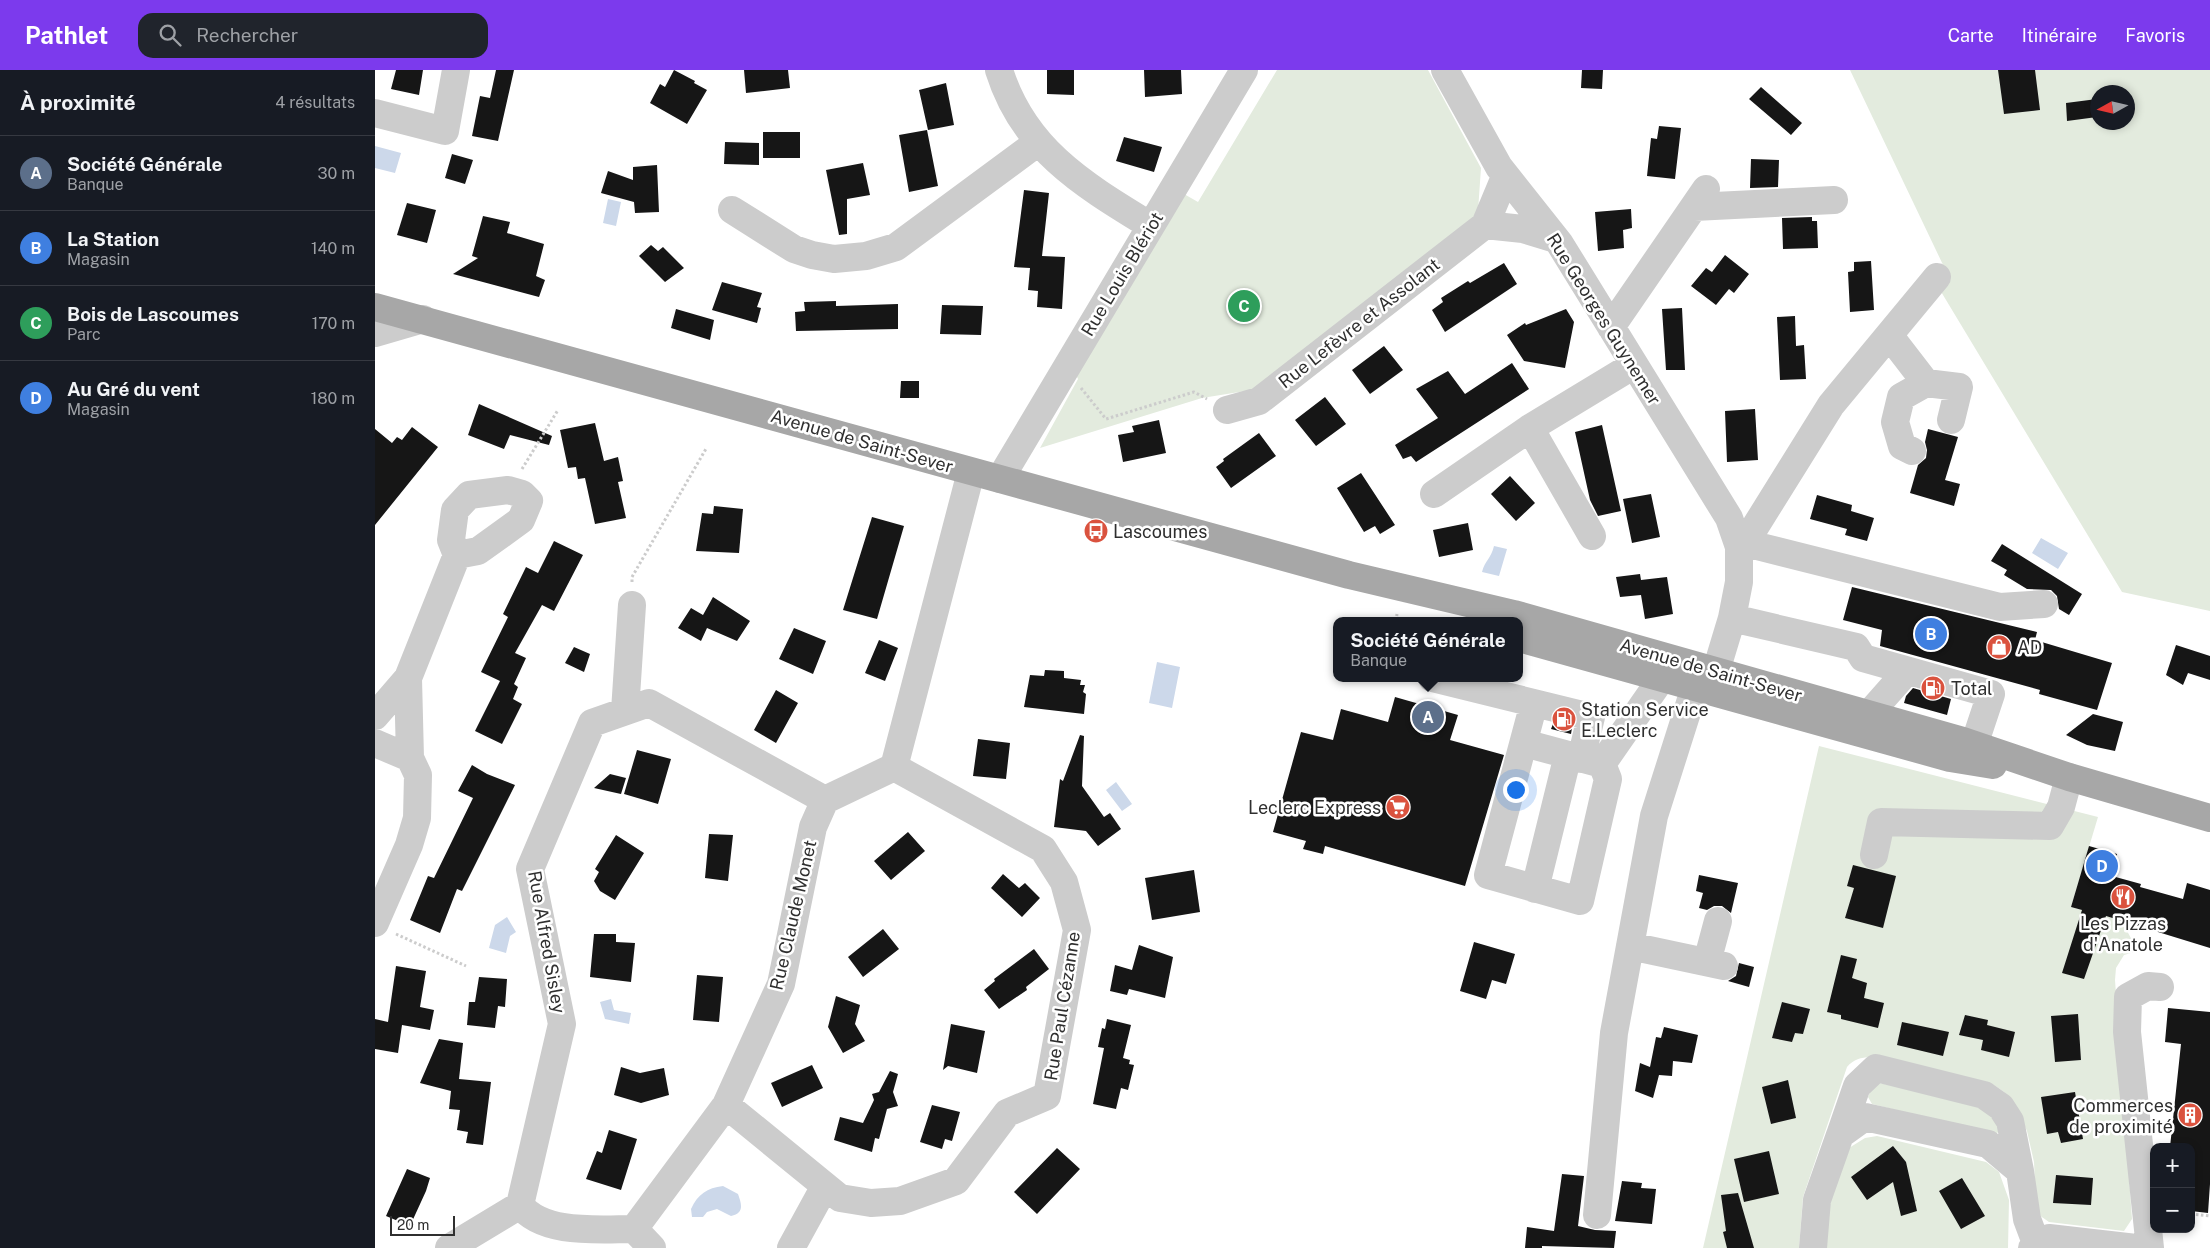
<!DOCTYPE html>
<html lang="fr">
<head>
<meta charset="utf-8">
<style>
  :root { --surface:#171b24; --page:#20242c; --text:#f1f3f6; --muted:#9ea1a6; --line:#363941; --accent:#7c3aed }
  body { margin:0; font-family:"Public Sans",sans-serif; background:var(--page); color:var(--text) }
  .controls { position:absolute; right:15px; bottom:15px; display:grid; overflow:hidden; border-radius:10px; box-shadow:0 2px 8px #0003 }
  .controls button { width:45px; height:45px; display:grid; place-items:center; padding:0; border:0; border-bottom:1px solid var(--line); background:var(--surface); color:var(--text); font:25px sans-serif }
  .compass { position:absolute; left:1715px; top:15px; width:45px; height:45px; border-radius:50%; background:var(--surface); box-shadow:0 2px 8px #0003; rotate:262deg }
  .scale { position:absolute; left:15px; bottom:12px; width:65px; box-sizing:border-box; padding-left:5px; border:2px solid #2f2f2f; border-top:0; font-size:14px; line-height:18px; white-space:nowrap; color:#2f2f2f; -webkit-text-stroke:4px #fff; paint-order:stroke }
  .you { position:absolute; left:1140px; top:719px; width:18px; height:18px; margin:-12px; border:4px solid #fff; border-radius:50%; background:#1a73e8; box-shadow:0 0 0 8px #1a73e833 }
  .badge { display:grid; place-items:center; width:32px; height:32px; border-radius:50%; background:var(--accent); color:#fff; font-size:16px; font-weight:700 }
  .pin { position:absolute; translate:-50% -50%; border:2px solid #fff; box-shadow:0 1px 5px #0006 }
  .popup { position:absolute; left:958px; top:547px; width:190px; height:65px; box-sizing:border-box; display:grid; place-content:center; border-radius:10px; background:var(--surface); filter:drop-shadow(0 1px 4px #0005); font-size:16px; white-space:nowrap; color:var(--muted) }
  .popup b { font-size:19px; color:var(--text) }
  .popup::after { content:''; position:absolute; left:50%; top:100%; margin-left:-10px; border:10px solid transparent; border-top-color:var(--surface) }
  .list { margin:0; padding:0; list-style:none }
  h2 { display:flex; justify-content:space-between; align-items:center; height:65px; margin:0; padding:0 20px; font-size:21px }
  h2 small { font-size:16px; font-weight:400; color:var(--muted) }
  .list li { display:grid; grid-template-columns:32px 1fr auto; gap:15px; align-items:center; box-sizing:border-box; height:75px; padding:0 20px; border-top:1px solid var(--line) }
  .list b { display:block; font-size:19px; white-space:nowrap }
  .list p { margin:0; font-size:16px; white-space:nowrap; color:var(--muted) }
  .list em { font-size:16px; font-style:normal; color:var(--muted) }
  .icon { flex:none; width:28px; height:28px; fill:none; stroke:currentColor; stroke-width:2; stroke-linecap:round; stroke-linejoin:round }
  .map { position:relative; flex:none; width:1835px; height:1178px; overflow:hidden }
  header { display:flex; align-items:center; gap:30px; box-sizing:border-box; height:70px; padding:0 25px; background:var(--accent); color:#fff }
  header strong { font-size:24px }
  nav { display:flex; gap:28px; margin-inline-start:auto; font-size:18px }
  .search { width:350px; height:45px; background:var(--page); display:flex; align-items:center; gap:12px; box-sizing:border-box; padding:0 18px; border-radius:15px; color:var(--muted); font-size:19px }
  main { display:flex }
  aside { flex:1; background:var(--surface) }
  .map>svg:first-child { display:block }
  .green { fill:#e3ebde; fill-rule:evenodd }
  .water { fill:#ccd8ea }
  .building { fill:#161616 }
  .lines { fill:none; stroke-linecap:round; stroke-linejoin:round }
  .path { stroke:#ccc; stroke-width:3; stroke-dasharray:2.5 2.5; stroke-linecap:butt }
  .minor { stroke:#ccc; stroke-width:28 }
  .major { stroke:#a7a7a7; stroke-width:28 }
  .labels { text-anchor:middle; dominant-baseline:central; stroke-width:5; stroke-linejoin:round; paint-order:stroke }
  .street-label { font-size:18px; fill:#2f2f2f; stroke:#fff }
  .poi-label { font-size:18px; fill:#2f2f2f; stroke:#fff; text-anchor:start }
</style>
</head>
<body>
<header>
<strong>Pathlet</strong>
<div class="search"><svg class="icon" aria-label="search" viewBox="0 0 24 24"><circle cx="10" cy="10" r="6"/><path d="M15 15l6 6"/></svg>Rechercher</div>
<nav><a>Carte</a><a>Itinéraire</a><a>Favoris</a></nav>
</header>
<main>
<aside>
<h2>À proximité<small>4 résultats</small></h2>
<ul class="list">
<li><span class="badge" style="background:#5c6f8a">A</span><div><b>Société Générale</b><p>Banque</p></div><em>30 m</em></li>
<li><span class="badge" style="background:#3f7fe0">B</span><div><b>La Station</b><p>Magasin</p></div><em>140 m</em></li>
<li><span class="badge" style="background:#2e9e5b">C</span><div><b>Bois de Lascoumes</b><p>Parc</p></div><em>170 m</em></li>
<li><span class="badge" style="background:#3f7fe0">D</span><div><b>Au Gré du vent</b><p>Magasin</p></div><em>180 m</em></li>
</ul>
</aside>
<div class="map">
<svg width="1835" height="1178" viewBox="0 0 1835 1178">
  <rect width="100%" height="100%" fill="#fff"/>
  <!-- green -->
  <path class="green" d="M902 0H1053L1106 98 1103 141 1099 150 889 318 827 328 665 378 703 309 701 305 809 124 823 132Z
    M1475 0H1835V541L1747 522 1565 220 1570 199ZM1722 22H1752V52H1722Z
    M1444 676 1723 747 1696 837 1746 850 1763 881 1749 885 1741 898 1740 910 1757 1149 1749 1161 1674 1152 1664 1145 1661 1135 1659 1092 1652 1061 1637 1031 1629 1022 1619 1015 1509 988C1494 987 1482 985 1472 997L1428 1127 1424 1178H1328Z
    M1499 1012 1609 1034 1625 1059 1621 1065 1497 1034 1493 1027Z
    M1502 1066 1611 1092 1624 1102 1634 1130 1633 1178H1450L1454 1136 1474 1078 1490 1068Z"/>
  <!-- water -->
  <path class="water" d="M0 76 26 83 20 103 0 98Z
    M233 129 246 132 241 156 228 153Z
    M1666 468 1693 483 1683 499 1657 483Z
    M1119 476 1132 479 1124 506 1107 502C1110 490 1116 489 1119 476Z
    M782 592 805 597 797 638 774 633Z
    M741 712 757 734 747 741 731 720Z
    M132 847 141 862 135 866 131 883 114 878 120 855Z
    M236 929 239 940 256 943 254 954 230 949 225 932Z
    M348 1116 363 1124C367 1135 369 1143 356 1146L342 1139 332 1142 328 1147H317L316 1139C323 1124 332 1118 348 1116Z"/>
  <!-- building -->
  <path class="building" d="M21 0H48L44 25 16 19Z
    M121 0H139L123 71 97 66 105 26 115 28Z
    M299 0 320 11 319 13 332 20 312 54 275 33 285 14 290 17Z
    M369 0H413L415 18 371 23Z
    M672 0H699V25L672 24Z
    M769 0H806L807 24 770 27Z
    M1207 0H1228L1227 19 1206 18Z
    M1623 0H1660L1665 40 1629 44Z
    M571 13 579 55 553 60 544 20Z
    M1386 17 1427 53 1416 65 1374 29Z
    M1722 29V47L1692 51 1691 33Z
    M1284 56 1306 58 1300 109 1272 106 1276 68 1282 69Z
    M552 60 563 116 534 122 524 65Z
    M388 62H425V88H388Z
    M749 67 787 77 779 102 741 91Z
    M350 72 384 73V95L349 94Z
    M77 84 98 90 90 114 70 108Z
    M1376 89 1404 90 1403 117 1375 118Z
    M488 93 495 125 472 129V164L464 165 451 100Z
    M282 95 284 142 260 143 259 132 226 123 233 101 258 110V97Z
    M649 120 674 123 667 186 690 187 687 239 662 237 663 221 653 220 655 198 639 197Z
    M32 133 61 140 52 173 22 165Z
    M1256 139 1257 158 1248 160 1249 178 1223 181 1220 142Z
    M108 146 135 152 132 163 169 174 161 206 170 210 164 227 78 204 103 188 97 186Z
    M1437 147V151H1442L1443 178 1408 179 1407 148Z
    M276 175 283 181 288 177 309 198 290 212 264 186Z
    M1350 185 1374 204 1359 223 1354 219 1341 235 1316 216 1331 198 1337 202Z
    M1496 191 1499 240 1475 242 1473 202 1479 201V192Z
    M1129 193 1142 214 1070 262 1057 240 1068 232 1066 228 1093 211 1095 213Z
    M347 212 387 223 382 237 386 238 382 253 337 240Z
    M461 231V236L523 234V259L421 261 420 242 430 241 429 232Z
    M567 235 608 236 606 265 565 264Z
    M1307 238 1310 300H1291L1287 239Z
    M301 239 339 250 335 270 296 258Z
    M1191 239 1199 252 1190 298 1149 291 1132 265 1150 253 1151 255Z
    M1420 246 1421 276 1429 275 1431 309 1405 310 1402 247Z
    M1009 276 1028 300 995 324 977 300Z
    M1137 293 1154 319 1041 392 1036 386 1028 389 1020 375 1063 348 1041 319 1073 301 1090 324Z
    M526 311H544V328H525Z
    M950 327 971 354 941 376 920 350Z
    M104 334 177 366 174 375 135 365 129 379 93 365Z
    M1380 339 1383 390 1352 392 1350 341Z
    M784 350 791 383 748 392 743 365 759 362 757 356Z
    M220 353 229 391 243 387 248 411 243 412 251 448 220 454 210 408 203 409 201 397 193 398 185 360Z
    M1227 355 1246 441 1223 446 1215 430 1200 362Z
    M37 357 63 377 0 455V359L17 373 22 367 27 370Z
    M1553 359 1583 367 1570 410 1585 414 1579 436 1535 423 1543 395 1551 388 1552 380 1550 372Z
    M884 363 901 386 856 418 841 397 849 391 848 389Z
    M986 403 1020 455 1005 464 1000 456 989 462 962 418Z
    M1135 406 1160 433 1141 451 1116 424Z
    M1276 424 1285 467 1257 473 1248 429Z
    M1442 425 1477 435 1476 441 1499 448 1492 471 1470 465 1472 459 1435 449Z
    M339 436 368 439 364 483 321 481 327 443 338 444Z
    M497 447 529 456 502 549 468 540Z
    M1093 453 1098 480 1064 487 1058 460Z
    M179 471 208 485 179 541 167 535 140 583 151 588 139 614 143 617 138 629 147 634 127 674 100 661 125 611 106 602 133 547 128 544 151 497 163 503Z
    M1627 474 1707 524 1694 545 1684 539 1682 526 1676 520 1652 519 1629 505 1632 500 1616 491Z
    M1265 504 1266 510 1292 507 1298 544 1270 549 1266 525 1245 527 1241 507Z
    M1477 517 1662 562 1660 570 1737 593 1722 640 1664 624 1665 620 1505 576 1507 560 1468 550Z
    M338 527 375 551 362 571 332 558 326 571 303 558 316 538 328 545Z
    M419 558 451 571 438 604 404 589Z
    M504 570 523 578 510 611 490 603Z
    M1801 575 1835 586V610L1813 603 1808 615 1791 605Z
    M199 577 215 584 209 602 190 593Z
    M670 600 689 601V608L706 610 705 615H710L708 622 711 624 709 644 649 637 655 605 669 606Z
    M1538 618 1576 629 1572 645 1529 633 1531 626Z
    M401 620 423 633 401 673 379 660Z
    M1020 627 1083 645 1075 670 1129 685 1090 816 950 776 948 784 928 779 931 771 898 762 926 662 958 670 966 639 1013 652Z
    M1718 644 1748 652 1740 681 1712 675 1691 665Z
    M1178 654 1197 658 1196 664 1176 659Z
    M705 665 709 666 707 716 729 747 735 743 746 759 723 776 711 761 679 757 685 709 688 711Z
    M603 669 635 673 631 709 598 706Z
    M262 680 296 689 283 734 249 724Z
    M97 695 112 704 140 715 87 821 82 819 65 863 35 850 53 806 59 808 98 728 83 721Z
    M235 704 251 708 246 724 219 718Z
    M533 762 550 781 516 810 499 791Z
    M334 764 358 765 353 811 330 808Z
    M241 765 269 783 240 830 225 821 219 811 224 802 220 799Z
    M1714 776 1742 784 1737 806 1766 814 1765 817 1808 829 1812 813 1835 820V878L1731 846 1709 909 1687 903 1707 840 1696 837Z
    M1478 795 1521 806 1508 858 1470 848 1479 818 1472 816Z
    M819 800 825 842 777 850 770 808Z
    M628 804 644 818 650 813 665 828 647 847 616 818Z
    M1324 805 1363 813 1356 843 1347 836H1339L1332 840 1324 838 1328 823 1321 821Z
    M508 859 524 879 488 907 473 887Z
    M219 864H241V872L260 873 256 912 215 907Z
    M1099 872 1140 884 1131 914 1117 910 1111 929 1085 921Z
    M764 875 798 887 790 928 754 919 752 925 735 921 740 895 757 900Z
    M659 879 674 899 651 917 652 920 624 939 609 920 620 911 619 909Z
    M1466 885 1482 889 1477 908 1492 913 1489 928 1509 933 1503 958 1466 949V945L1452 942Z
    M1364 893 1379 897 1374 917 1353 911 1361 906Z
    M21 896 51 901 45 937 59 940 55 960 27 955 23 983 0 979V949L13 952Z
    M322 905 348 907 344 952 318 950Z
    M104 907 132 909 130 937 123 936 120 958 92 955 94 932H100Z
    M461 926 485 935 480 954 490 971 468 983 453 957Z
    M1407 932 1435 939 1428 964 1420 963 1417 972 1397 968Z
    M1793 938 1835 942V1114L1833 1143 1816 1141V1077H1795L1806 974 1790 972Z
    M1703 944 1706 990 1680 992 1676 946Z
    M1590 945 1613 950 1612 955 1640 962 1634 987 1606 980 1608 970 1584 965Z
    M732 949 756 955 748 988 755 990 754 994 759 995 753 1020 746 1018 741 1039 718 1034 729 978 723 977 727 958 730 959Z
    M1527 952 1574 962 1568 986 1522 975Z
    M576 954 610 961 602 1003 573 996 568 1000Z
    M1289 957 1323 965 1317 993 1298 991 1297 1006 1284 1005 1278 1028 1260 1021 1265 993 1275 997 1281 967 1286 968Z
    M64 969 88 973 84 1009 116 1012 108 1075 91 1073 93 1062 82 1060 85 1040 74 1039 76 1021 45 1013Z
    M437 995 448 1018 407 1037 396 1013Z
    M246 997 265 1003 289 998 294 1025 266 1033 239 1025Z
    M515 1001 523 1004 518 1022 523 1036 512 1039 504 1069 500 1068 497 1082 459 1070 465 1047 488 1053 499 1030 497 1024 504 1022Z
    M1413 1010 1421 1048 1396 1054 1387 1017Z
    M1700 1022 1708 1069 1686 1073 1683 1062 1672 1064 1666 1027Z
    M557 1035 585 1042 577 1071 570 1069 567 1079 545 1072Z
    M234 1060 262 1069 246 1120 211 1109 222 1081 227 1083Z
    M1518 1076 1531 1092 1542 1141 1526 1146 1518 1112 1492 1130 1476 1107Z
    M682 1078 705 1099 662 1144 639 1122Z
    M1394 1081 1404 1124 1369 1132 1359 1089Z
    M32 1099 55 1108 51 1121 35 1156 11 1146Z
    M1187 1104 1209 1106 1203 1156 1220 1160 1241 1161 1239 1178 1167 1176V1178H1150L1152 1157 1179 1161Z
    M1681 1105 1718 1108 1716 1135 1678 1133Z
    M1587 1108 1610 1146 1586 1159 1564 1121Z
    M1247 1111 1267 1113 1266 1118 1281 1119 1277 1154 1240 1151Z
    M1363 1123 1379 1178H1352L1348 1162 1351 1161 1346 1125Z"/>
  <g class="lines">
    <!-- path -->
    <path class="path" d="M706 318 731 349 819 322 832 329
      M147 399 183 340
      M257 512V507L332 377
      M1021 551 1022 544
      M21 864 91 896
      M1816 1144 1835 1146"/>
    <!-- minor -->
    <path class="minor" d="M624 0C649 80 709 115 776 156
      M1070 0 1124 97 1185 174 1354 448 1364 477V512L1357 548 1341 601 1320 617 1279 746 1239 963 1222 1145
      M0 43 70 61 81 0
      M1319 137 1459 130
      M357 140 419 179 437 185 459 189 491 186 521 177 662 73
      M1110 155 1148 159 1181 169
      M1236 257 1331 119
      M0 263 48 249
      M1514 265 1551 313 1584 317 1576 350
      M852 340 884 331 1110 155 1130 107
      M1155 358 1217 466
      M1537 381 1527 376 1520 352 1526 327 1551 313
      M625 409 869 0
      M1059 424 1155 358 1259 295
      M1370 473 1625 537 1669 534
      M1364 477 1370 473 1456 335 1562 207
      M1357 548 1481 577 1488 588 1616 624 1599 675 1575 680
      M1057 608 1159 633 1113 805 1205 831 1233 709 1227 694
      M1159 633 1216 647 1206 689
      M250 641 257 535
      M1494 644 1532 601
      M0 646 33 608 82 485 103 481 146 450 154 431 147 424 133 420 94 425 80 440 76 470 82 485
      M0 673 35 688
      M1149 673 1227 694 1282 615 1297 590
      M1499 785 1506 752 1675 756 1686 737 1694 707
      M1160 819 1193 685
      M0 853 34 775 42 748 43 705 35 688 33 608
      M1255 876 1349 896
      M1332 892 1343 851
      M351 1035 465 1128 496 1133 525 1131 581 1111 632 1043 672 1026 702 860 689 812 668 779 519 697
      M1465 1065 1482 1016 1501 998 1609 1025 1626 1037 1635 1051 1645 1101
      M145 1135C168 1165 224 1159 259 1159L351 1035 406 914 438 757 450 730 519 697 596 402
      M145 1135 187 954 155 799 217 653 274 633 450 730
      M259 1159 277 1178
      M74 1178 145 1135
      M416 1178 450 1116
      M1438 1178 1442 1130 1465 1065 1490 1047 1613 1074 1645 1101 1652 1149 1661 1173
      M1657 1178 1661 1173 1674 1168 1761 1178
      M1775 1178 1752 962 1753 927 1773 916 1785 917"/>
    <!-- major -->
    <path class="major" d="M0 237 974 505 1139 544 1588 671 1694 707 1835 748
      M1144 568 1575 688 1618 695"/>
  </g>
  <!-- icons -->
  <defs>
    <symbol id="bus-disc" viewBox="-11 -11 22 22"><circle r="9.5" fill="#da523e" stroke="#fff"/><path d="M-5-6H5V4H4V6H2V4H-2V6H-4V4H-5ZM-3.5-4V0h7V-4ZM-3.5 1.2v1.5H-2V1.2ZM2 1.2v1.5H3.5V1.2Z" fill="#fff"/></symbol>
    <symbol id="shop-disc" viewBox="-11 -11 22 22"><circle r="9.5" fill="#da523e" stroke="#fff"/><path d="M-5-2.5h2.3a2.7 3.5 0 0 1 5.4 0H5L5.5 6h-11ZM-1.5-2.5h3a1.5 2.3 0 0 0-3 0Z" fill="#fff"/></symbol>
    <symbol id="fuel-disc" viewBox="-11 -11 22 22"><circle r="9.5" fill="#da523e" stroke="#fff"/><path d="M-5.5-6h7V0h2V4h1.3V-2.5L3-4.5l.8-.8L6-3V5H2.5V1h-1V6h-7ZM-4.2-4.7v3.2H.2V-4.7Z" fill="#fff"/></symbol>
    <symbol id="supermarket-disc" viewBox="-11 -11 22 22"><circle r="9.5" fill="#da523e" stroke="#fff"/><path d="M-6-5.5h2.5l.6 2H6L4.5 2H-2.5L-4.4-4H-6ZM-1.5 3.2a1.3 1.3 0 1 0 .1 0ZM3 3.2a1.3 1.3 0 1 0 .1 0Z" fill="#fff"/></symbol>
    <symbol id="restaurant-disc" viewBox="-11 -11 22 22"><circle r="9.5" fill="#da523e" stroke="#fff"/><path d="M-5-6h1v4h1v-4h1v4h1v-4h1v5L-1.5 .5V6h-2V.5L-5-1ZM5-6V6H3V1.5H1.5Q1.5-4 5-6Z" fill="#fff"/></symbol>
    <symbol id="building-disc" viewBox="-11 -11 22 22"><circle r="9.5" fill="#da523e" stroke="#fff"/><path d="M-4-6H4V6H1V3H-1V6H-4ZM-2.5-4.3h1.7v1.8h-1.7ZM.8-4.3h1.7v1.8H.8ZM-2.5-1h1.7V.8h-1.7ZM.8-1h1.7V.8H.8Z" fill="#fff"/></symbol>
  </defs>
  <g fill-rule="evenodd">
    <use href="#bus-disc" x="707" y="447" width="28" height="28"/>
    <use href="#shop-disc" x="1610" y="563" width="28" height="28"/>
    <use href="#fuel-disc" x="1544" y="604" width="28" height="28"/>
    <use href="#fuel-disc" x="1175" y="635" width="28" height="28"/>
    <use href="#supermarket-disc" x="1009" y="723" width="28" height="28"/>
    <use href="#restaurant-disc" x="1734" y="813" width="28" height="28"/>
    <use href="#building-disc" x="1801" y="1031" width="28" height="28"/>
  </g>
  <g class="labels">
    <!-- street labels -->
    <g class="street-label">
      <text transform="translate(747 204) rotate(-59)">Rue Louis Blériot</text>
      <text transform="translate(1229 249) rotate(58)">Rue Georges Guynemer</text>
      <text transform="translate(984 253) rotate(-38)">Rue Lefèvre et Assolant</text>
      <text transform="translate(487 371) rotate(16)">Avenue de Saint-Sever</text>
      <text transform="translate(1336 600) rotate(16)">Avenue de Saint-Sever</text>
      <text transform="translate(418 845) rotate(-77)">Rue Claude Monet</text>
      <text transform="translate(172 872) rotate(80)">Rue Alfred Sisley</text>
      <text transform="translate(687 936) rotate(-81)">Rue Paul Cézanne</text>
    </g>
    <!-- poi labels -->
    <g class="poi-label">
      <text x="738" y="461">Lascoumes</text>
      <text x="1642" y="577">AD</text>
      <text x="1576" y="618">Total</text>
      <text x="1206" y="639">Station Service<tspan x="1206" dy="21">E.Leclerc</tspan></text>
      <text x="1006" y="737" text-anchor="end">Leclerc Express</text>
      <text x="1748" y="853" text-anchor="middle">Les Pizzas<tspan x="1748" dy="21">d'Anatole</tspan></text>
      <text x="1798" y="1035" text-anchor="end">Commerces<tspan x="1798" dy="21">de proximité</tspan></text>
    </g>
  </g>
</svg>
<div class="controls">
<button>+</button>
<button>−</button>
</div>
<svg class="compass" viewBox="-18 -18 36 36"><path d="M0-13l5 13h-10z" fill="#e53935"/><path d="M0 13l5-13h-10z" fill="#9ea1a6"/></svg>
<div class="scale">20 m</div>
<div class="you"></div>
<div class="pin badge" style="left:1053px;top:647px;background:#5c6f8a">A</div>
<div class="popup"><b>Société Générale</b>Banque</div>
<div class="pin badge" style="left:1556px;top:564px;background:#3f7fe0">B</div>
<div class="pin badge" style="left:869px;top:236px;background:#2e9e5b">C</div>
<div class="pin badge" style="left:1727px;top:796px;background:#3f7fe0">D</div>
</div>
</main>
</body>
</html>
